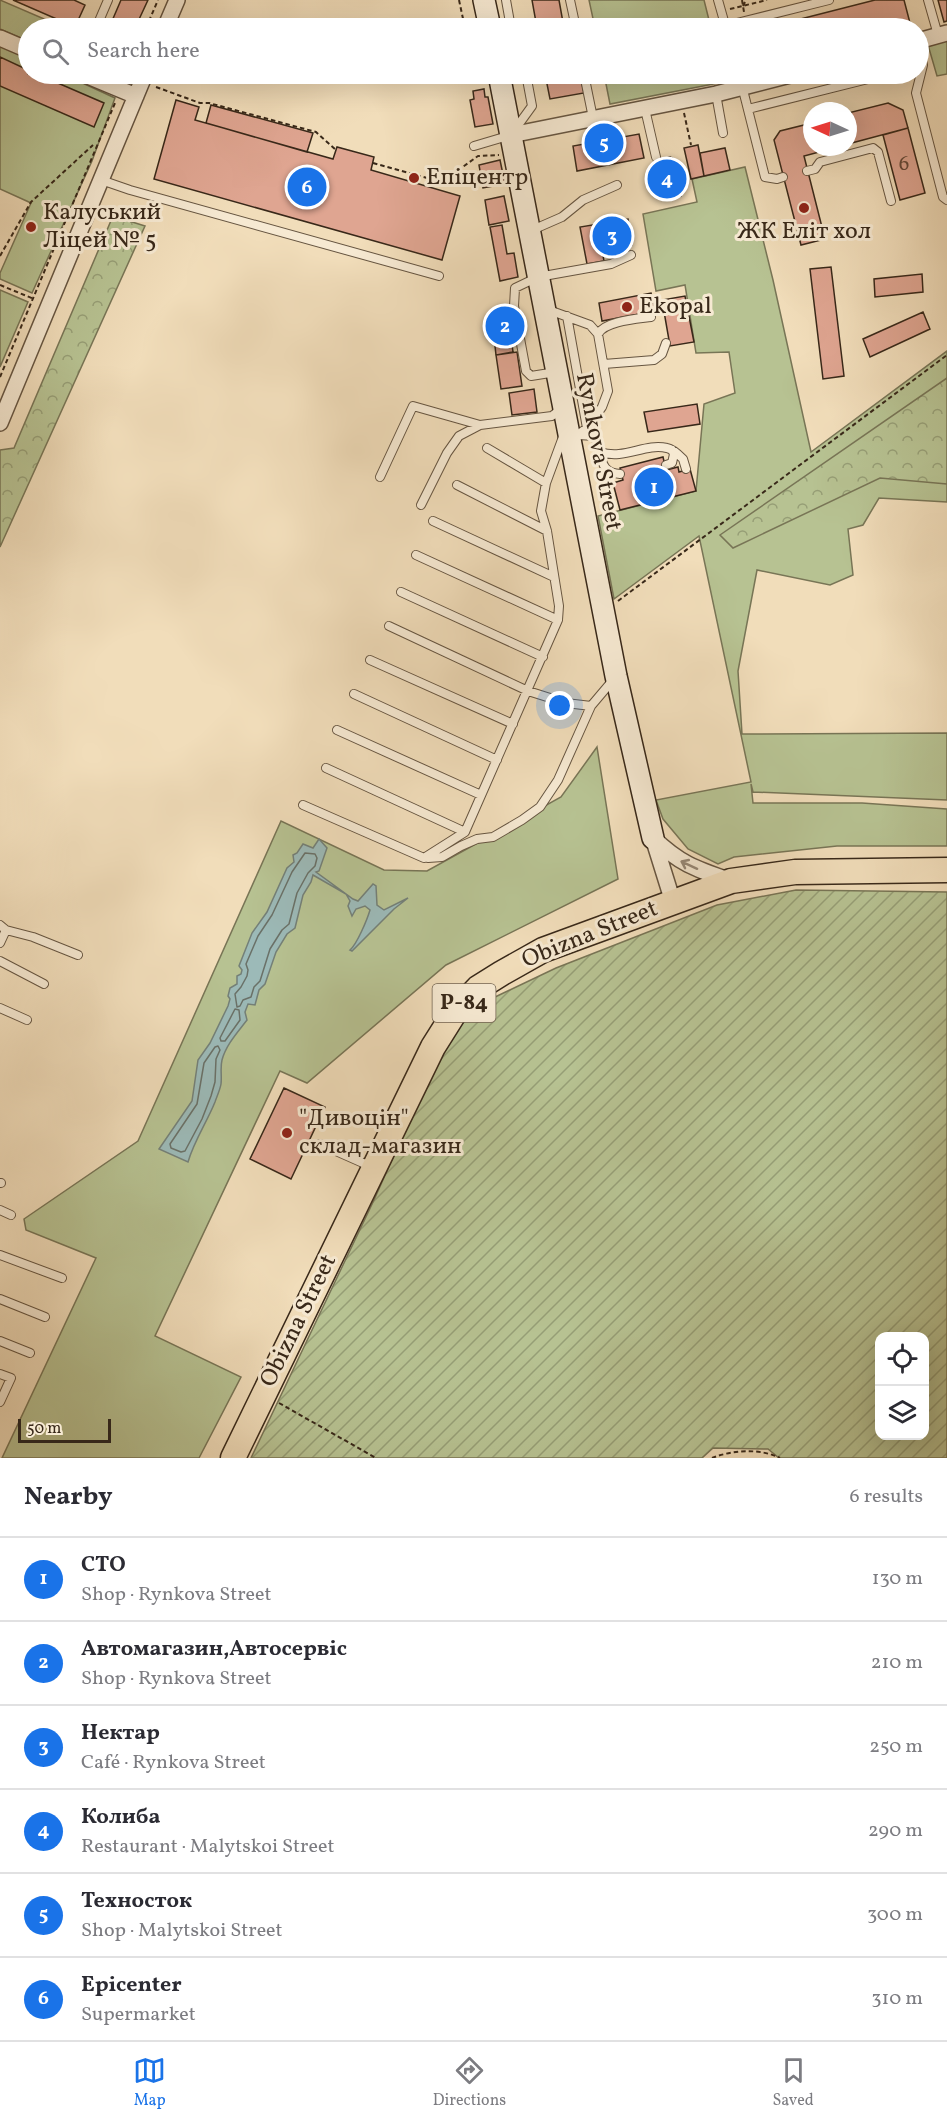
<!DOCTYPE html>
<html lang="en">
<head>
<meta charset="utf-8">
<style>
  :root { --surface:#fff; --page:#f2f2f3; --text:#2b2b33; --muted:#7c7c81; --line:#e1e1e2; --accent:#1a73e8 }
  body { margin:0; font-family:Vollkorn,serif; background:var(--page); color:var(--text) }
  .controls { position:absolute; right:18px; bottom:18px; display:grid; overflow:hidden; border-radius:12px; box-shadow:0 6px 24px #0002 }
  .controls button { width:54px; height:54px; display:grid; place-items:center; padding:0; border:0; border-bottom:2px solid var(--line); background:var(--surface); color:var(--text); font:30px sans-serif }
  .compass { position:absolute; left:803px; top:102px; width:54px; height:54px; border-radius:50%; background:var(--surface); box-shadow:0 6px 24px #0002; rotate:274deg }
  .scale { position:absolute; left:18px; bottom:15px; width:93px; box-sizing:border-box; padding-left:6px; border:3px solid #382819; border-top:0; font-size:16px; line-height:21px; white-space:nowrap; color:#382819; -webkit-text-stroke:4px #f6e9d2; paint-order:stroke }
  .you { position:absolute; left:560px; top:706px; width:21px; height:21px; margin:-15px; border:4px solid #fff; border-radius:50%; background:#1a73e8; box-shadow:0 0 0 9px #1a73e833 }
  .badge { display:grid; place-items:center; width:39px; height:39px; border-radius:50%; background:var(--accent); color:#fff; font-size:20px; font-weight:700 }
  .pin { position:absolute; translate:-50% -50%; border:3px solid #fff; box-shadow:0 2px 6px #0006 }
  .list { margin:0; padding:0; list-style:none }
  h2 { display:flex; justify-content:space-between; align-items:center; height:78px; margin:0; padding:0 24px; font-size:26px }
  h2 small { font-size:20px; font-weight:400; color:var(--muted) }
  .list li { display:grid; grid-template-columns:39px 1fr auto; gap:18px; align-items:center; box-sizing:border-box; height:84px; padding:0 24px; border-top:2px solid var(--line) }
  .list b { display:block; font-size:22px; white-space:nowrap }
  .list p { margin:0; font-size:20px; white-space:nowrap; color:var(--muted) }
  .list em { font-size:20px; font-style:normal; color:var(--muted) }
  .icon { flex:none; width:33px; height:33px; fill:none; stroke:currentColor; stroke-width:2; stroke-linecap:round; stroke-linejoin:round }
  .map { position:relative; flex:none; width:947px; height:1458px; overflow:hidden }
  .search { position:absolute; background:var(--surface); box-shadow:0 6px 24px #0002; left:18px; right:18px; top:18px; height:66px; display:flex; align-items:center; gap:15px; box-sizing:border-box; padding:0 21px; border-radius:33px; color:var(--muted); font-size:22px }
  .sheet { height:582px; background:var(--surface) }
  nav { display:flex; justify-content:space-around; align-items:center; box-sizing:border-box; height:84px; border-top:2px solid var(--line); background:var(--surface); font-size:16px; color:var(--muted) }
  nav a { display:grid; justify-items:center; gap:3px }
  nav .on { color:var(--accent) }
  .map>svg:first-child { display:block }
  .green { fill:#b7c292; stroke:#787556; stroke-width:1.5 }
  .forest { fill:url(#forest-crowns); stroke:#787556; stroke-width:1.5 }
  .garden { fill:url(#garden-furrows); stroke:#787556; stroke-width:1.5; fill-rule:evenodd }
  .water { fill:#9cbab8; stroke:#748078; stroke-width:1.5 }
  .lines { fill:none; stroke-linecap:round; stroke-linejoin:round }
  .shore { stroke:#6a7168; stroke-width:1.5 }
  .building { fill:#dfa591; stroke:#382819; stroke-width:1.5 }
  .lane-casing { stroke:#665541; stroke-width:10 }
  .street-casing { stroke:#665541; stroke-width:18 }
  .secondary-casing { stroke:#382819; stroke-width:24 }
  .primary-casing { stroke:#382819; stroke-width:27 }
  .path { stroke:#382819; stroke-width:2; stroke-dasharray:4.5 3; stroke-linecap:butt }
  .lane { stroke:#f6e9d2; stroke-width:8 }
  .street { stroke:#f6e9d2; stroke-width:15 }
  .secondary { stroke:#f6e9d2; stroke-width:21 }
  .primary { stroke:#f1ddba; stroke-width:24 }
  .oneway { stroke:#978876 }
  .poi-dot { fill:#8f2418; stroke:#f6e9d2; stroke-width:2 }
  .labels { text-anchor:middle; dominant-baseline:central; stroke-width:6; stroke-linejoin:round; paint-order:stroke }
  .number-label { font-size:21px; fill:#624737 }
  .shield { fill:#f6e9d2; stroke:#716250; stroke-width:1.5 }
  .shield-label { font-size:22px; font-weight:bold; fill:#382819 }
  .poi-label { font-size:24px; fill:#382819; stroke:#f6e9d2; text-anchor:start }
  .street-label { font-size:24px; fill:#382819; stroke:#f6e9d2 }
</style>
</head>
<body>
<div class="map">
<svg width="947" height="1458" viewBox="0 0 947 1458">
  <defs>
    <pattern id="forest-crowns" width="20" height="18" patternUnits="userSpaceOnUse" patternTransform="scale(1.5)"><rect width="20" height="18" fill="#b7c292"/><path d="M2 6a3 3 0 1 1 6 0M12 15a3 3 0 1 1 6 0" fill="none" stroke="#969e76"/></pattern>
    <pattern id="garden-furrows" width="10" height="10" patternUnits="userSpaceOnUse" patternTransform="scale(1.5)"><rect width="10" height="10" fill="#b7c292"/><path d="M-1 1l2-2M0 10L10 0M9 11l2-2" fill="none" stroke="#969e76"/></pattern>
  </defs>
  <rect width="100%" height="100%" fill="#f1ddba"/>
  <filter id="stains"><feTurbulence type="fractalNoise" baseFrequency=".00333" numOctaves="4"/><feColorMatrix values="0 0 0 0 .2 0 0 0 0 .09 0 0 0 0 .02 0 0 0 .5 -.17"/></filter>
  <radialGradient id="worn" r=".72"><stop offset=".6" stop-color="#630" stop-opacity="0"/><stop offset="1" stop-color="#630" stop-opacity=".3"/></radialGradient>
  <!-- green -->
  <path class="green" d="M0 0 65 28H28V41L0 29Z
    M589 0H704L711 28H595Z
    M947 39V74L937 76 928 45Z
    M0 44 28 57V74H63L115 98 92 161 32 293 0 279V273L31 203 0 189Z
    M604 74H722L724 82 610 104Z
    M745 167 773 280 811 452 947 351V502L879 498 863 525 848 529 853 575 830 585 757 570 738 671 742 734 947 733V800L753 792 751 784 753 803H862L947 809V846H837L734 857 718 864 688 849 663 819 656 800 751 782 699 536 614 599 598 516 696 491 704 404 735 393 729 352 696 353 685 285 656 291 643 214 697 202 692 179Z
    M0 290 28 302 0 367Z
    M597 747 618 879 446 965 307 1083 280 1071 155 1336 241 1377 199 1458H2L96 1258 26 1230 24 1219 138 1141 281 821 384 870 427 871 561 797Z"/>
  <!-- forest -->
  <path class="forest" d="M113 216 145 226 0 547V450L14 448Z
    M947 378V484L880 478 733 548 720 535Z"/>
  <!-- garden -->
  <path class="garden" d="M796 890 947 892V1458H779L768 1449 713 1448 702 1458H251L374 1200 437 1059 467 1015 493 998 556 968 717 905ZM880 1336H924V1436H880Z"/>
  <!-- water -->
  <path class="water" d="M319 839 327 848 319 871 316 872 353 899 358 901 373 884 376 886 377 905 384 910 408 898 394 909 352 951 350 950C357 944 367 920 370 910L365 906 356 909 352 916 348 906 350 901 346 894 313 875 311 882 303 895 295 928 287 934 276 952 265 984 259 990 255 1005 248 1004 245 1012 247 1020C237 1033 226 1045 222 1060 220 1068 222 1076 221 1084 220 1090 217 1096 215 1102 207 1122 194 1141 188 1162L159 1149 192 1101 198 1060 210 1043 228 1006 230 999 228 996 230 988 237 984V976L241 974 242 970 239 966 252 933 267 912 287 868 294 862 293 855 297 853 303 844 313 848Z"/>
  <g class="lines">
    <!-- shore -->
    <path class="shore" d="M305 853 315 854 317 858 315 866 308 873 297 893 289 924 282 930 270 949 260 981 254 987 251 997 243 1000 240 1006 237 1007 235 994 241 987 247 976 248 970 246 964 258 936 272 915 292 872Z
      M235 1009 239 1010 240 1020 225 1041H221L220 1038Z
      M218 1046 220 1050 216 1059 215 1082 211 1096 202 1119 185 1151 181 1152 171 1148 170 1144 197 1104 204 1063 215 1047Z"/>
  </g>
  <!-- building -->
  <path class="building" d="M13 0H74L85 5 75 27Z
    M121 0H148L135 28H109Z
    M532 0H559L564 28H537Z
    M875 0H904L910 23 890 28H774L773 26Z
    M938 0H947V21L944 22Z
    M0 57 28 70V74H37L104 103 94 127 0 86Z
    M545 74H580L584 93 550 99Z
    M484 89 485 97H488L493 124 475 127 470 100 474 99 473 91Z
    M176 100 199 107 195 120 333 159 337 147 374 157 371 170 460 196 442 260 154 179Z
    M888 103 903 110 908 128 848 144V113Z
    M211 105 313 133 307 152 206 123Z
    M812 123V147H838L804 156 825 239 801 245 774 140 780 131Z
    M908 128 925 193 900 200 883 135Z
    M639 134 644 158 577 171 573 146Z
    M698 145 704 176 691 179 684 148Z
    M725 148 730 170 704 176 700 153Z
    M670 157 679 162 681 171 678 180 681 196 665 200 661 182 654 177 652 168 658 160Z
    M500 160 505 184 483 188 479 165Z
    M504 196 509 221 489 225 485 200Z
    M628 219 632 245 602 250 604 261 587 264 580 227Z
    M502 225 507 254 514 253 518 277 500 281 490 227Z
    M831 267 844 376 823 379 810 269Z
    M922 274 923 292 875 297 874 279Z
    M651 293 655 311 602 321 599 303Z
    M685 296 694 342 670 346 662 300Z
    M923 312 930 329 870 357 863 339Z
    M508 316 513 352 496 355 492 318Z
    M517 352 522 386 501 389 496 355Z
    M534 389 537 412 512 415 509 393Z
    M697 404 700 424 648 432 644 412Z
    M663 457 666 470 678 467 679 472 690 469 696 491 620 510 613 483 623 480 620 468Z
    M284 1088 325 1107 291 1179 250 1159Z"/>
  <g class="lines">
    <defs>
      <path id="lane" d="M506 0 511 28
        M570 0 576 28
        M718 0 726 28
        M928 0 938 35
        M725 26 829 0
        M96 28 108 0
        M918 46 923 65 916 93 943 197 947 200
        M584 74 593 118
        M739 74 765 177 777 179 783 177
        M716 94 723 133
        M645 109 656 157
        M748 109 888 74
        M474 146 511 135 532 106 526 74
        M807 171 815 169 820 162 873 148 878 152 891 201
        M101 180 130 190 439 276
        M530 231 562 217 583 200 617 185
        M546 309 590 325 598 334 608 391 602 407 587 428 573 438
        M567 316 587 428
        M598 334C605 321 637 319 651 317
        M604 364 654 360 662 354 666 343
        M556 372 531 376 526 371 514 306 515 288 538 277 611 264 631 255
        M578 435 595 436 600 452C625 460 644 443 667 448 673 449 679 455 683 459L686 469
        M487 448 546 483
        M600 452C602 466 606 473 620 474
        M666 465 672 463 674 454 672 450
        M380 477 413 406 480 425
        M457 485 547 531
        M421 505 447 453 459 436 480 425 552 416 562 408
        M433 521 554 577
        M416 555 558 620
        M401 592 543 657
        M389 626 528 691 566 703 591 706 613 680
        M370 660 513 724
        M354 694 497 760
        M337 730 481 795
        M326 768 465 832
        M303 805 424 858 465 832 558 620 559 606 547 531 541 511 546 483 563 437
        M428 858 442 857 461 846 477 839 493 837 522 820 540 807 558 780 591 706
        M0 925 6 930 0 943
        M6 930 33 937 78 955
        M0 961 44 984
        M0 1008 27 1020
        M320 1144 372 1167
        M0 1183H1
        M0 1210 11 1215
        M0 1255 62 1278
        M0 1299 45 1317
        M0 1341 30 1353
        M0 1374 11 1378 0 1402"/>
      <path id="street" d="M165 28 177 0
        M0 38 28 50
        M918 41 947 33
        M83 74 136 96
        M511 135 716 94 794 74
        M0 423 145 74
        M653 838C680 864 696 869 731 881
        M654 841 673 902"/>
      <path id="secondary" d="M484 0 490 28
        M499 74 616 676 653 838"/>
      <path id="primary" d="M233 1458 433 1047 455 1012 478 988 502 973 543 950 731 881 795 872 947 870"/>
    </defs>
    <!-- lane casing -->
    <use href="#lane" class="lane-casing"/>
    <!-- street casing -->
    <use href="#street" class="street-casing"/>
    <!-- secondary casing -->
    <use href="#secondary" class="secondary-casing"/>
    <!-- primary casing -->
    <use href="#primary" class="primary-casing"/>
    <!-- path -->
    <path class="path" d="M459 0 465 28
      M742 0 744 12
      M743 6 746 0
      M730 9 767 0
      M146 28 158 0
      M156 87 200 103H209L316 132 335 149
      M684 113 691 145
      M373 163 438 181 446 179 478 156 499 155
      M0 256 31 202 93 145
      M0 285 34 299
      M0 377 115 103
      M618 601 947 355
      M279 1403 376 1458
      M712 1458C732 1450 760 1448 780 1458"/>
    <!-- lane -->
    <use href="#lane" class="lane"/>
    <!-- street -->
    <use href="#street" class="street"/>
    <!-- secondary -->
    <use href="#secondary" class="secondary"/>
    <!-- primary -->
    <use href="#primary" class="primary"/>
  </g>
  <!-- one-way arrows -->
  <defs><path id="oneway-shaft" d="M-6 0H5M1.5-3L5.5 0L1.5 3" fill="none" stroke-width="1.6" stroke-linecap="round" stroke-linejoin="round" transform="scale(1.5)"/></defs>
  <use class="oneway" href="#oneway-shaft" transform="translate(689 865) rotate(-155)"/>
  <!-- markers -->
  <g class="poi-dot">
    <circle cx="414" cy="178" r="6"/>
    <circle cx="804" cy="208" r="6"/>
    <circle cx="31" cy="227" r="6"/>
    <circle cx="627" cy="307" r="6"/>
    <circle cx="287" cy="1133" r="6"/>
  </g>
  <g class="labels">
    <!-- number labels -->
    <g class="number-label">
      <text x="904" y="164">6</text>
    </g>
    <!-- shield labels -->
    <rect class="shield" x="432.5" y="984" width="63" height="38" rx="4.5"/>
    <g class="shield-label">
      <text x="464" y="1003">Р-84</text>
    </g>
    <!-- poi labels -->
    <g class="poi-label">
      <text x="426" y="178">Епіцентр</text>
      <text x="43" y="213">Калуський<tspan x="43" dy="28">Ліцей № 5</tspan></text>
      <text x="804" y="232" text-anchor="middle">ЖК Еліт хол</text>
      <text x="639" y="307">Ekopal</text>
      <text x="299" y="1119">"Дивоцін"<tspan x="299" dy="28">склад-магазин</tspan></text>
    </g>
    <!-- street labels -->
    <g class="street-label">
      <text transform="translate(598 452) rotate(79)">Rynkova Street</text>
      <text transform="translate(590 935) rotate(-22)">Obizna Street</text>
      <text transform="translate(299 1321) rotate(-64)">Obizna Street</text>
    </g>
  </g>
  <rect width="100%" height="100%" filter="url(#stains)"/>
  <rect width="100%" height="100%" fill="url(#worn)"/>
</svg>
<div class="controls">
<button><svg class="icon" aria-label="locate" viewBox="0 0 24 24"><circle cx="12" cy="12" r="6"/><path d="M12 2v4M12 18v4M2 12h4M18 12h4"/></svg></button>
<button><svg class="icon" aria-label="layers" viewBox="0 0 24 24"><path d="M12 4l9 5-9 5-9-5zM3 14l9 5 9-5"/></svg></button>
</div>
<svg class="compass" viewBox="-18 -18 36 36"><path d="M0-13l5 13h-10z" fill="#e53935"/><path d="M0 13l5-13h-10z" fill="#7c7c81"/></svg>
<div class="scale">50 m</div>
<div class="you"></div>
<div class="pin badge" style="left:654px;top:487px">1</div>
<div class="pin badge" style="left:505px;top:326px">2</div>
<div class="pin badge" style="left:612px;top:236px">3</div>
<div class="pin badge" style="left:667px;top:179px">4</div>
<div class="pin badge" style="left:604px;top:143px">5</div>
<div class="pin badge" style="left:307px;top:187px">6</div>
<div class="search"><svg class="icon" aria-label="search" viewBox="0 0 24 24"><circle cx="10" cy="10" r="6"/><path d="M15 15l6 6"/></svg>Search here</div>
</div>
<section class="sheet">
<h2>Nearby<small>6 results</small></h2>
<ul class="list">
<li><span class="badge">1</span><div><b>СТО</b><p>Shop · Rynkova Street</p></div><em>130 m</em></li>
<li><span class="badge">2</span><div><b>Автомагазин,Автосервіс</b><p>Shop · Rynkova Street</p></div><em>210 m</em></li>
<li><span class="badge">3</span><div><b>Нектар</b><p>Café · Rynkova Street</p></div><em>250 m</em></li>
<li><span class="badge">4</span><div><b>Колиба</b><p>Restaurant · Malytskoi Street</p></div><em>290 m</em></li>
<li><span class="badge">5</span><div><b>Техносток</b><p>Shop · Malytskoi Street</p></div><em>300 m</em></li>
<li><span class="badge">6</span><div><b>Epicenter</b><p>Supermarket</p></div><em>310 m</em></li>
</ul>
</section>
<nav>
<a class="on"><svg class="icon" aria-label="map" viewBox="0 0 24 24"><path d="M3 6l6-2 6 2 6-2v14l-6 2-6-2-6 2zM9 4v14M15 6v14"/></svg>Map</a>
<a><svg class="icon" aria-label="directions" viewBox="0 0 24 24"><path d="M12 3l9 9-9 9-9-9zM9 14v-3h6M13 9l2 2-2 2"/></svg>Directions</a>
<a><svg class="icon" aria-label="saved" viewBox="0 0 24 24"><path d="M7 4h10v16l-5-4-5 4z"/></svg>Saved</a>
</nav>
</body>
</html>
